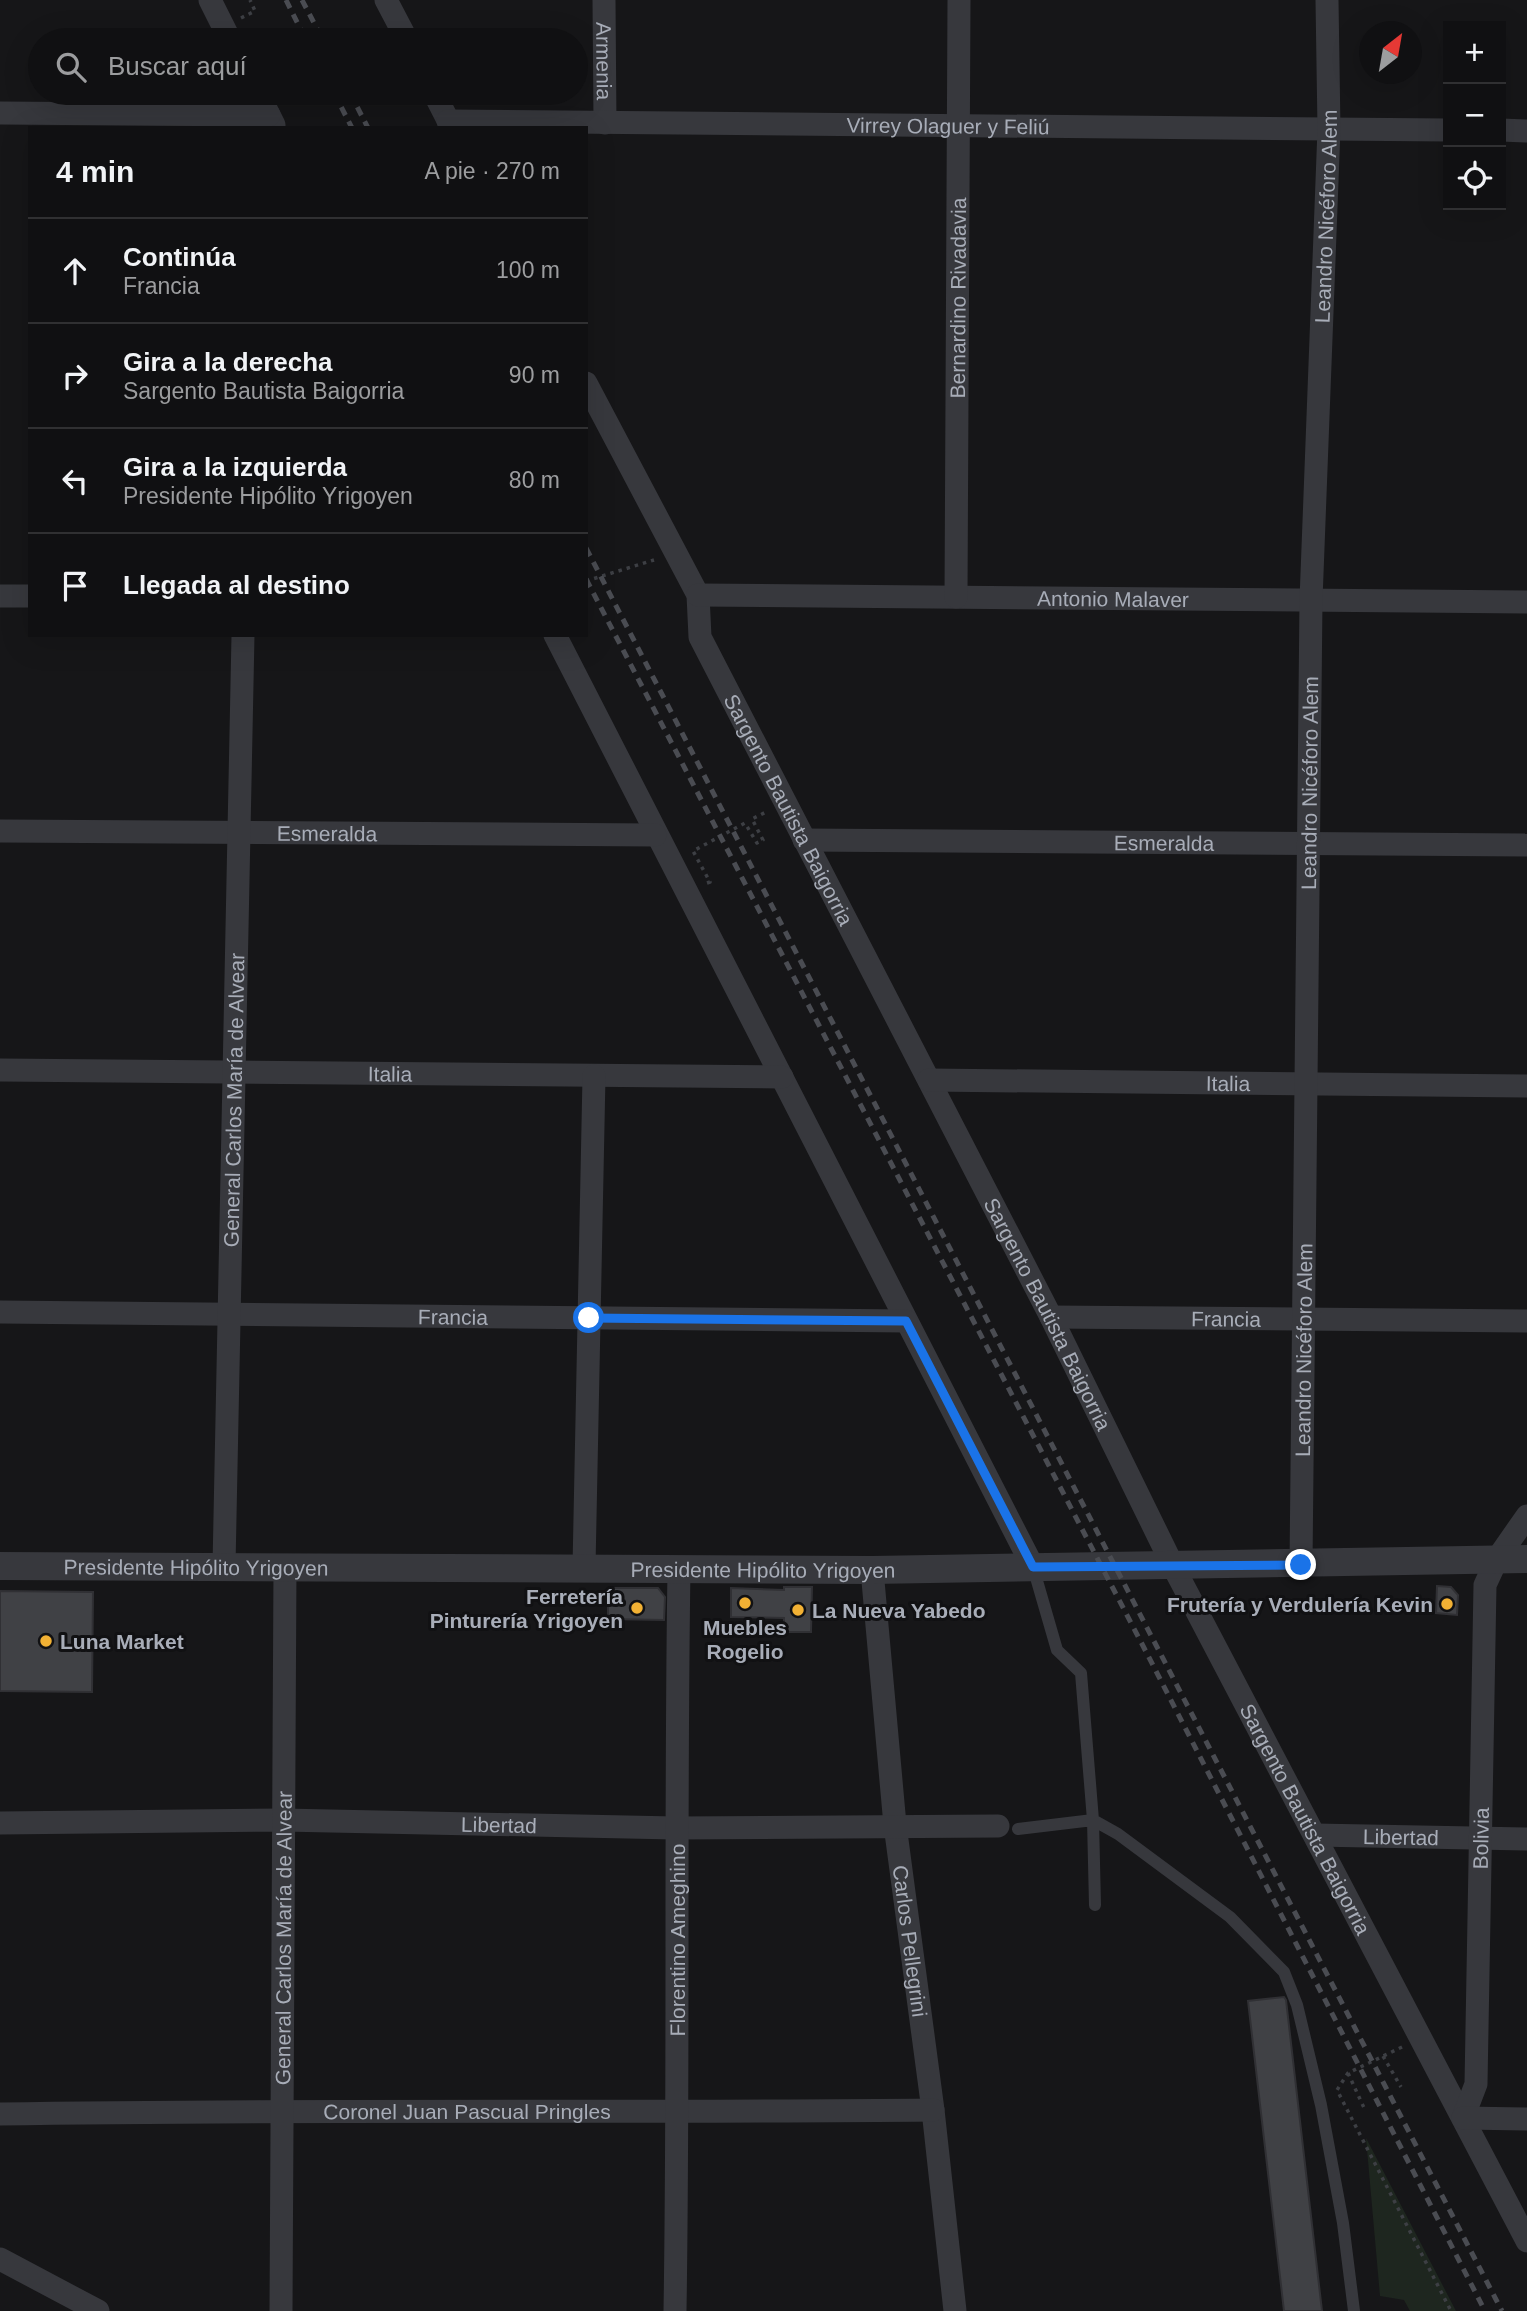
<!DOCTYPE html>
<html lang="es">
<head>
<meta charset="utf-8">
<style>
  :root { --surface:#101012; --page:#19191b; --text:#f1f3f6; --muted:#9c9d9f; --line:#303032 }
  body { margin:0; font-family:Arial,sans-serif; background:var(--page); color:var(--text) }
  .controls { position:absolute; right:21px; top:21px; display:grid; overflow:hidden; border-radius:0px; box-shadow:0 7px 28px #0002 }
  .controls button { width:63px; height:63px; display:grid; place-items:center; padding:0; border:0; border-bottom:2px solid var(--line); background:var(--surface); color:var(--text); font:35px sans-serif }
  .compass { position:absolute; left:1359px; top:21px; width:63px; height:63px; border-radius:50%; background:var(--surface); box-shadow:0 7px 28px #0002; rotate:31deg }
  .stop { position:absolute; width:21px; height:21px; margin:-16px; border:5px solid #1a73e8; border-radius:50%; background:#fff }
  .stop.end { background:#1a73e8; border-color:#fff; box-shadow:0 2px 7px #0008 }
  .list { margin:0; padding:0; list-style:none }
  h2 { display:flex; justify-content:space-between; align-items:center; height:91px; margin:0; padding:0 28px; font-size:30px }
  h2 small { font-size:23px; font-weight:400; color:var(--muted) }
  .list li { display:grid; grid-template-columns:46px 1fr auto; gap:21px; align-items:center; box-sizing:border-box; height:105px; padding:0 28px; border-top:2px solid var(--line) }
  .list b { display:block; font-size:26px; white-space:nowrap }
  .list p { margin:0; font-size:23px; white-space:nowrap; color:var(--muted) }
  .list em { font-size:23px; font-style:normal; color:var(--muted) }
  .icon { flex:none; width:38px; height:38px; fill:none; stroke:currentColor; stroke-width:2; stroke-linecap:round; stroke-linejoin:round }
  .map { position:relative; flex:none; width:1527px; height:2311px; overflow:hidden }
  .search { position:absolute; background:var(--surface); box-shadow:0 7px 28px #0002; left:28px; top:28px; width:560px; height:77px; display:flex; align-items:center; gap:18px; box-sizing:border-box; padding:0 24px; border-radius:38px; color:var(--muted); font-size:26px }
  .panel { position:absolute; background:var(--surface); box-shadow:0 7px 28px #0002; left:28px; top:126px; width:560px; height:511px; border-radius:0px }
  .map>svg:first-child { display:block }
  .green { fill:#1e261f }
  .building { fill:#404145; stroke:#303034; stroke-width:2 }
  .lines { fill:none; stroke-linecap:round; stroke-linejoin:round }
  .path { stroke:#3d3f44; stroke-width:3.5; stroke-dasharray:3.5 5; stroke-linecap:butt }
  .service { stroke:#37383d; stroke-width:12 }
  .minor { stroke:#37383d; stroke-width:23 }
  .tertiary { stroke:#37383d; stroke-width:28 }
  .rail { stroke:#4a4c52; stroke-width:5; stroke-dasharray:9 7; stroke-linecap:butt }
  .route { stroke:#1a73e8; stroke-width:9 }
  .poi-dot { fill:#f2b134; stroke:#111113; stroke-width:2.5 }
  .labels { text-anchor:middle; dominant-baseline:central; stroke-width:6; stroke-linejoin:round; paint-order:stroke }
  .street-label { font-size:21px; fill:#a8adb8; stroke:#111113 }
  .poi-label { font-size:21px; font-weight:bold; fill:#a8adb8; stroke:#111113; text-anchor:end }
</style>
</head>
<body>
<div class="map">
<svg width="1527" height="2311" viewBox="0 0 1527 2311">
  <rect width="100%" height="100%" fill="#161618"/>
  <!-- green -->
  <path class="green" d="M1366 2138 1456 2311H1410L1404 2300 1380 2296Z"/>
  <!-- building -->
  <path class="building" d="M1437 1586 1451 1587 1458 1595 1457 1615 1436 1613Z
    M784 1587H812L811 1632H784V1618L731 1617V1588L784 1590Z
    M608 1588H658L665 1597 664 1620 608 1619Z
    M0 1591 93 1592 92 1692 0 1691Z
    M1284 1997 1286 2000 1322 2311H1284L1248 2001Z"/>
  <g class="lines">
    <!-- path -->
    <path class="path" d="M241 18 255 11 250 0
      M586 581 654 560
      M707 883 710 882 693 851 745 823 757 843 763 840 752 819 766 812
      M1402 2047 1348 2073 1337 2090 1451 2311
      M1383 2056 1401 2087
      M1348 2073 1365 2110"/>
    <!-- service -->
    <path class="service" d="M1033 1567 1057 1650 1081 1673 1093 1820 1095 1905
      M1018 1829 1093 1820 1118 1834 1230 1917 1284 1972 1297 2005 1321 2105 1343 2223 1354 2311"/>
    <!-- minor -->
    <g class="minor">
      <path d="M210 0 230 40"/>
      <path d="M386 0 407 40"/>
      <path id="s1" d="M604 0 605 123"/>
      <path d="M258 93 274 125"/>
      <path d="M434 93 452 128"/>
      <path d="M0 113 269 115"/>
      <path id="s2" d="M448 121 1448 130"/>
      <path d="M1501 130 1527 131"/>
      <path id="s3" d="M586 383 698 595 700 637 1051 1317 1173 1566 1527 2241"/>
      <path id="s4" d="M698 595 1527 602"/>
      <path d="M0 596H30"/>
      <path id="s5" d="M956 597 959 0"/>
      <path d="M555 635 1033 1567"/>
      <path id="s6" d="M0 831 655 835"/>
      <path id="s7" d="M804 840 1527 845"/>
      <path id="s8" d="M0 1070 782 1077"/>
      <path id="s9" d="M929 1080 1527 1086"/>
      <path id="s10" d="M0 1312 906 1321"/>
      <path id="s11" d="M1051 1317 1527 1321"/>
      <path id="s12" d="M1301 1565 1311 600 1329 129 1327 0"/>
      <path id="s13" d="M224 1566 243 635"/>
      <path d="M584 1567 594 1076"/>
      <path id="s14" d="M872 1570 895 1825 933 2110 955 2311"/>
      <path id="s15" d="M0 1823 283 1820 675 1828 998 1826"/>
      <path id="s16" d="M1315 1835 1527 1839"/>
      <path id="s17" d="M0 2114C311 2109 622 2113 933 2110"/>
      <path id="s18" d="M1463 2118 1476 2084 1485 1585 1497 1559 1527 1516"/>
      <path d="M1463 2118 1527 2119"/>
      <path d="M0 2259 98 2311"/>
      <path id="s19" d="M281 2311 285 1567"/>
      <path id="s20" d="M675 2311C679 2064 675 1817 679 1570"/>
    </g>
    <!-- tertiary -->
    <path class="tertiary" id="s21" d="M0 1566 872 1570 1527 1559"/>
    <!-- rail -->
    <path class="rail" d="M286 0 306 40
      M302 0 323 40
      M334 93 352 128
      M350 93 368 128
      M586 548 1502 2311
      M586 579 1141 1642 1485 2311"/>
  </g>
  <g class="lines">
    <!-- route -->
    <path class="route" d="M589 1318 906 1321 1033 1567 1301 1565"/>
  </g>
  <!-- markers -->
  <g class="poi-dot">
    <circle cx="745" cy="1603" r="7"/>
    <circle cx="1447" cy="1604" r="7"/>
    <circle cx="637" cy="1608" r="7"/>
    <circle cx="798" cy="1610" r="7"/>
    <circle cx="46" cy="1641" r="7"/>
  </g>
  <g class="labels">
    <!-- street labels -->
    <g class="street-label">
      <text stroke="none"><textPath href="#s1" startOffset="61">Armenia</textPath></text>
      <text stroke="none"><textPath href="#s2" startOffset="500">Virrey Olaguer y Feliú</textPath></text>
      <text stroke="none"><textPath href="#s12" startOffset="1349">Leandro Nicéforo Alem</textPath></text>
      <text stroke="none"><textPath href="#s5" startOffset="299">Bernardino Rivadavia</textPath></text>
      <text stroke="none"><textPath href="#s4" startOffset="415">Antonio Malaver</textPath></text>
      <text stroke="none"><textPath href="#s12" startOffset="782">Leandro Nicéforo Alem</textPath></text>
      <text stroke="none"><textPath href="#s3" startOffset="476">Sargento Bautista Baigorria</textPath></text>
      <text stroke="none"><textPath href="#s6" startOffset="327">Esmeralda</textPath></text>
      <text stroke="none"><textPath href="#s7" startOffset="360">Esmeralda</textPath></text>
      <text stroke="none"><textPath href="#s8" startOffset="390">Italia</textPath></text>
      <text stroke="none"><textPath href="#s9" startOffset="299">Italia</textPath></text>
      <text stroke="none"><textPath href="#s13" startOffset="466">General Carlos María de Alvear</textPath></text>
      <text stroke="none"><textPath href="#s3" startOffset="1043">Sargento Bautista Baigorria</textPath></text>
      <text stroke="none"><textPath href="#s10" startOffset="453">Francia</textPath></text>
      <text stroke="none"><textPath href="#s11" startOffset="175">Francia</textPath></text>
      <text stroke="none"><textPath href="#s12" startOffset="215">Leandro Nicéforo Alem</textPath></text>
      <text stroke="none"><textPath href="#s21" startOffset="196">Presidente Hipólito Yrigoyen</textPath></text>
      <text stroke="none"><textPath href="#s21" startOffset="763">Presidente Hipólito Yrigoyen</textPath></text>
      <text stroke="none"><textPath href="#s3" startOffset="1610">Sargento Bautista Baigorria</textPath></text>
      <text stroke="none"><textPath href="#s15" startOffset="499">Libertad</textPath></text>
      <text stroke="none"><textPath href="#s16" startOffset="86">Libertad</textPath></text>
      <text stroke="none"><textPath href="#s18" startOffset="282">Bolivia</textPath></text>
      <text stroke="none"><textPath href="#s19" startOffset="373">General Carlos María de Alvear</textPath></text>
      <text stroke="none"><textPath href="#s20" startOffset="371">Florentino Ameghino</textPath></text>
      <text stroke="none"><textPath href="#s14" startOffset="373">Carlos Pellegrini</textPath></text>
      <text stroke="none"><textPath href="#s17" startOffset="467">Coronel Juan Pascual Pringles</textPath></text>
    </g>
    <!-- poi labels -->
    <g class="poi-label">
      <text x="623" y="1596">Ferretería<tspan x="623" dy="24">Pinturería Yrigoyen</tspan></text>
      <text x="1433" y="1604">Frutería y Verdulería Kevin</text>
      <text x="812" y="1610" text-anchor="start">La Nueva Yabedo</text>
      <text x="745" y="1627" text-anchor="middle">Muebles<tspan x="745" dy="24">Rogelio</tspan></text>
      <text x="60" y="1641" text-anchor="start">Luna Market</text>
    </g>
  </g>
</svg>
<div class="controls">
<button>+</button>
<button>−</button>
<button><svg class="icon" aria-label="locate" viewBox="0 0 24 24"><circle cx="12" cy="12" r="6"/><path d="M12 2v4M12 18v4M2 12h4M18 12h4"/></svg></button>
</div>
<svg class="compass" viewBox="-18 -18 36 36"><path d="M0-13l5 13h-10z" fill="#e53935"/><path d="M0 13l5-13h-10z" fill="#9c9d9f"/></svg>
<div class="stop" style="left:589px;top:1318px"></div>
<div class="stop end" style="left:1301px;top:1565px"></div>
<div class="search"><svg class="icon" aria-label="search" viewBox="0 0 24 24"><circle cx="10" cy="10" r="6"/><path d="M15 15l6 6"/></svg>Buscar aquí</div>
<section class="panel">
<h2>4 min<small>A pie · 270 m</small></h2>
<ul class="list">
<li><svg class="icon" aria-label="ahead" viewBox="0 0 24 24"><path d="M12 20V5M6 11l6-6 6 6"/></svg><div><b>Continúa</b><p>Francia</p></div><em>100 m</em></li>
<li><svg class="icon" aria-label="right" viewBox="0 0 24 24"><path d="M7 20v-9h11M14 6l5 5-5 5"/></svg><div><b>Gira a la derecha</b><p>Sargento Bautista Baigorria</p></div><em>90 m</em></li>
<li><svg class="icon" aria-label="left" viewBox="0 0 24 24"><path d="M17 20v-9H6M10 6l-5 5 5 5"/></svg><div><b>Gira a la izquierda</b><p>Presidente Hipólito Yrigoyen</p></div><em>80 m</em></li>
<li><svg class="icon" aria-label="arrive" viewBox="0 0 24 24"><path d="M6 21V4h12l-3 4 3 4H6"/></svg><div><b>Llegada al destino</b></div></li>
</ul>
</section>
</div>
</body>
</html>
